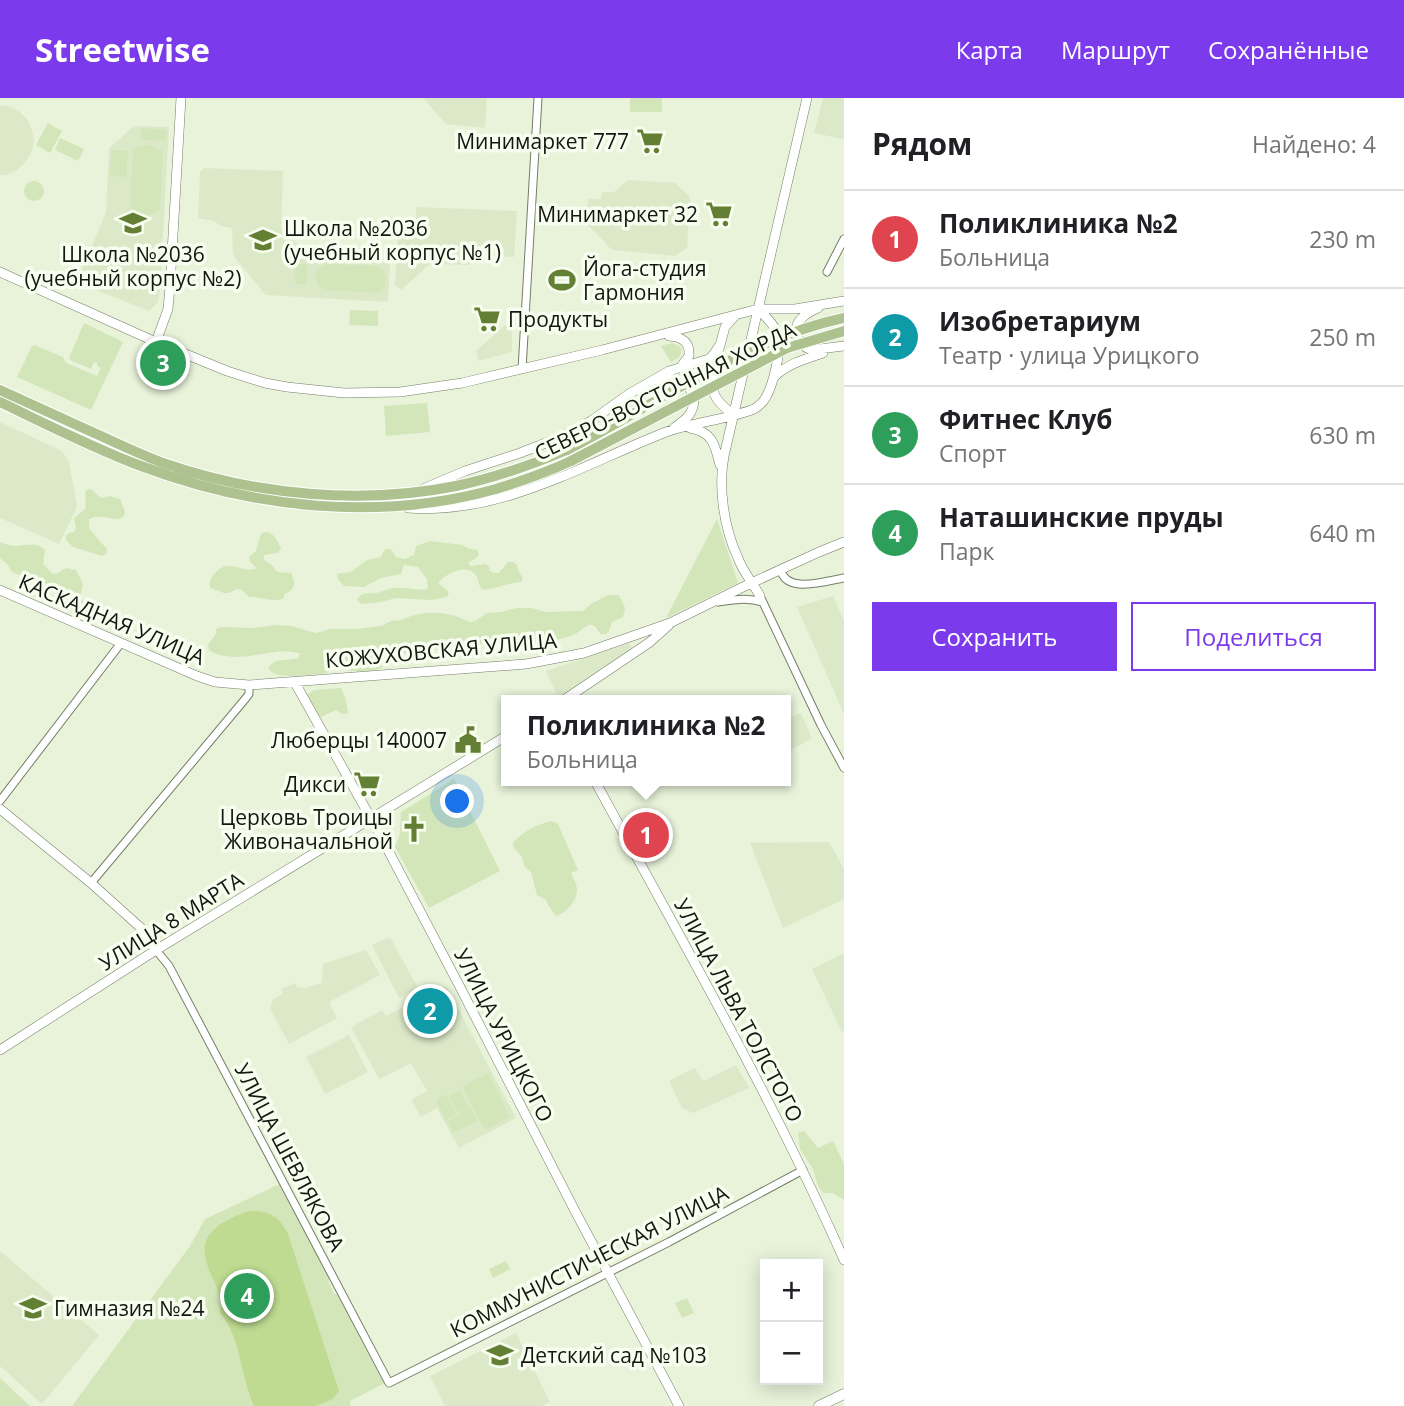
<!DOCTYPE html>
<html lang="ru">
<head>
<meta charset="utf-8">
<style>
  :root { --surface:#fff; --page:#f2f2f2; --text:#202124; --muted:#757577; --line:#e0e0e0; --accent:#7c3aed }
  body { margin:0; font-family:"Open Sans",sans-serif; background:var(--page); color:var(--text) }
  .controls { position:absolute; right:21px; bottom:21px; display:grid; overflow:hidden; border-radius:0px; box-shadow:0 4px 18px #0003 }
  .controls button { width:63px; height:63px; display:grid; place-items:center; padding:0; border:0; border-bottom:2px solid var(--line); background:var(--surface); color:var(--text); font:35px sans-serif }
  .you { position:absolute; left:458px; top:704px; width:24px; height:24px; margin:-18px; border:5px solid #fff; border-radius:50%; background:#1a73e8; box-shadow:0 0 0 10px #1a73e833 }
  .badge { display:grid; place-items:center; width:46px; height:46px; border-radius:50%; background:var(--accent); color:#fff; font-size:23px; font-weight:700 }
  .pin { position:absolute; translate:-50% -50%; border:4px solid #fff; box-shadow:0 2px 7px #0006 }
  .popup { position:absolute; left:501px; top:597px; width:290px; height:91px; box-sizing:border-box; display:grid; place-content:center; border-radius:0px; background:var(--surface); filter:drop-shadow(0 2px 5px #0005); font-size:23px; white-space:nowrap; color:var(--muted) }
  .popup b { font-size:26px; color:var(--text) }
  .popup::after { content:''; position:absolute; left:50%; top:100%; margin-left:-14px; border:14px solid transparent; border-top-color:var(--surface) }
  .list { margin:0; padding:0; list-style:none }
  h2 { display:flex; justify-content:space-between; align-items:center; height:91px; margin:0; padding:0 28px; font-size:30px }
  h2 small { font-size:23px; font-weight:400; color:var(--muted) }
  .list li { display:grid; grid-template-columns:46px 1fr auto; gap:21px; align-items:center; box-sizing:border-box; height:98px; padding:0 28px; border-top:2px solid var(--line) }
  .list b { display:block; font-size:26px; white-space:nowrap }
  .list p { margin:0; font-size:23px; white-space:nowrap; color:var(--muted) }
  .list em { font-size:23px; font-style:normal; color:var(--muted) }
  .actions { display:flex; gap:14px; padding:21px 28px }
  .actions a { flex:1; padding:16px 0; border:2px solid var(--accent); border-radius:0px; text-align:center; font-size:24px; color:var(--accent) }
  .actions .main { background:var(--accent); color:#fff }
  .map { position:relative; flex:none; width:844px; height:1308px; overflow:hidden }
  header { display:flex; align-items:center; gap:42px; box-sizing:border-box; height:98px; padding:0 35px; background:var(--accent); color:#fff }
  header strong { font-size:33px }
  nav { display:flex; gap:38px; margin-inline-start:auto; font-size:24px }
  main { display:flex }
  aside { flex:1; background:var(--surface) }
  .map>svg:first-child { display:block }
  .built { fill:#dbe9c9 }
  .green { fill:#d3e6b9 }
  .water { fill:#bedb91 }
  .lines { fill:none; stroke-linecap:round; stroke-linejoin:round }
  .minor-casing { stroke:#757e68; stroke-width:9 }
  .tertiary-casing { stroke:#757e68; stroke-width:10 }
  .secondary-casing { stroke:#757e68; stroke-width:11 }
  .trunk-casing { stroke:#fff; stroke-width:12 }
  .minor { stroke:#fff; stroke-width:7 }
  .tertiary { stroke:#fff; stroke-width:9 }
  .secondary { stroke:#fff; stroke-width:10 }
  .trunk { stroke:#aec28f; stroke-width:10 }
  .trunk-bridge-casing { stroke:#fff; stroke-width:12; stroke-linecap:butt }
  .trunk-bridge { stroke:#aec28f; stroke-width:10 }
  .labels { text-anchor:middle; dominant-baseline:central; stroke-width:7; stroke-linejoin:round; paint-order:stroke }
  .poi-label { font-size:21px; fill:#14170f; stroke:#f8feef; text-anchor:end }
  .street-label { font-size:21px; fill:#14170f; stroke:#f8feef }
</style>
</head>
<body>
<header>
<strong>Streetwise</strong>
<nav><a>Карта</a><a>Маршрут</a><a>Сохранённые</a></nav>
</header>
<main>
<div class="map">
<svg width="844" height="1308" viewBox="0 0 844 1308">
  <rect width="100%" height="100%" fill="#e8f3da"/>
  <!-- built -->
  <path class="built" d="M423 0H487L485 30 446 26Z
    M823 0H844V38L843 41 814 35Z
    M0 7 8 8 19 13 27 21 32 32 34 43 31 55 25 65 17 72 6 77H0Z
    M134 28 169 29 160 191 158 204 149 213 76 184 106 115 109 50Z
    M204 70 283 73 281 130 311 160 390 165 388 204 266 197 235 160 233 155 232 130 221 128 214 123 198 120 200 74Z
    M628 82 675 85 690 99 687 150 675 158 612 152 586 125 588 101H601L602 94H614Z
    M416 109 517 113 514 159 477 157 469 167 430 166 401 192 395 187 398 130 416 120Z
    M512 226V254L478 263 476 253 505 227Z
    M0 324 62 353 69 364 77 409 59 446 0 420Z
    M833 498 844 523V616L797 509Z
    M630 545 633 553 558 599 546 573Z
    M801 615 812 640 786 655V622Z
    M829 744 844 771V801L783 830 750 745Z
    M390 839 418 890 399 900 372 847Z
    M366 852 380 877 329 904 337 920 289 946 270 910 273 901 283 896 281 891 295 885 297 889 305 890 322 885 323 866Z
    M844 855V933L842 934 812 871Z
    M446 888 516 1020 459 1050 437 1010 421 1019 411 1002 427 993 411 965 379 981 351 929 382 912 386 918Z
    M349 937 368 974 325 996 306 959Z
    M736 967 749 990 693 1015 682 1010 669 983 695 970 703 983Z
    M0 1153 99 1237 42 1306 0 1268Z
    M516 1235 550 1304 541 1308H445L430 1278Z"/>
  <!-- green -->
  <path class="green" d="M630 0H662V14H630Z
    M48 25 62 33 50 55 36 47Z
    M141 30 166 32V43L140 42Z
    M60 40 84 51 78 63 55 52Z
    M148 47 163 53 160 112C150 119 139 118 130 110L133 51 140 48Z
    M112 52 128 53 126 79 110 78Z
    M24 93a10 10 0 1 1 20 0a10 10 0 1 1-20 0Z
    M296 166H307L306 187 295 186Z
    M329 166 378 168 386 177 385 188 378 195 328 192 320 189C310 178 317 169 329 166Z
    M350 212 378 213V228L349 227Z
    M84 225 123 244 91 312 17 279 31 250 34 247 63 259 66 265 97 278 101 270 97 268V265L94 264 91 271 70 262 69 260Z
    M672 245 681 249C683 258 678 260 671 264L661 248Z
    M427 305 430 334 386 338 384 308Z
    M91 391 101 400 110 398 120 401 125 414 124 418 119 421C108 421 100 416 89 421V430C95 437 100 445 107 450V455L102 458 73 449 66 442V438L69 435 74 434 76 430 74 420 85 411C87 404 84 399 86 392Z
    M717 421 738 485 666 520Z
    M266 434C275 435 277 443 281 450L278 455 264 457V462L272 467 277 474 291 475C296 486 296 490 285 496L283 501C270 504 263 499 249 499L242 492 237 491 229 495H224L210 490C209 483 211 480 215 475 231 458 242 477 257 470L250 464 249 459 256 453 261 435Z
    M430 443 463 447 467 450 477 452 479 456 476 460 468 465 471 468 485 466 489 468 490 473 494 475H499L508 464H513L517 467 518 472 523 480 521 484C507 485 495 491 482 492 478 487 479 480 475 476 465 465 445 476 438 485L449 494 447 499 432 502 396 500 381 504 361 506 357 502C362 493 367 496 376 495 382 494 388 491 393 490 405 489 416 493 428 491L427 481 418 469 404 467 401 476 381 480 364 489 344 488 338 481 337 476 351 474 367 462 381 459 383 454 386 451H391L396 459 405 461 414 457 416 448Z
    M0 444C6 446 11 448 17 448 29 447 35 444 45 452L43 466 53 476 58 475 66 470 76 472 83 486 80 500 84 505H80L69 499 55 495 26 479 12 474 7 466 0 460Z
    M608 497H619L625 510 623 519 612 524 609 533 606 536H601C597 532 595 525 589 527 584 528 580 534 575 536 561 543 535 546 520 541L398 556 388 558 384 560 382 570C371 575 355 574 343 571L344 566 346 562 343 558 331 562 330 573 327 575C311 576 278 583 268 571 275 558 286 564 298 560L300 555C292 554 284 553 277 554 254 556 230 565 209 552L208 547 216 536V531L221 529 251 530 276 527 291 528 316 535 330 531H356L381 528 391 523 402 522 411 518 426 515H441L456 518 470 524 475 523 487 515 502 514 516 510H531L546 514 583 513 591 506Z
    M341 590 346 602 348 616H342L336 612 319 620 309 605 307 597 314 592Z
    M454 681 500 773 429 810 395 749 400 736 401 714Z
    M551 723 558 726 578 772 571 775C573 780 577 786 577 792 577 803 566 815 556 818L550 810 546 802 537 797 531 774 524 768 522 759 514 750 513 745C523 733 537 727 551 723Z
    M488 975 510 1019 485 1032 462 988Z
    M460 992 469 1010 458 1015 449 998Z
    M446 996 456 1016 446 1022 436 1002Z
    M471 1010 478 1023 453 1035 447 1023Z
    M804 1033 818 1050 833 1043 844 1066V1102L833 1095H823L818 1088 813 1071 800 1051 798 1035Z
    M282 1085 332 1179 328 1183 334 1196H340L387 1284 350 1303 351 1308H72L190 1148 205 1121Z
    M506 1163 510 1171 493 1180 489 1171Z
    M687 1200 694 1215 682 1220 675 1205Z
    M0 1280 30 1308H0Z"/>
  <!-- water -->
  <path class="water" d="M249 1113C269 1113 278 1117 288 1136L339 1293 333 1301 316 1308H254C241 1280 241 1239 220 1215 222 1198 220 1199 214 1183 210 1175 206 1165 205 1157 200 1132 231 1119 249 1113Z"/>
  <g class="lines">
    <defs>
      <path id="minor" d="M827 174 844 141
        M522 271 538 0
        M781 472C786 496 826 483 844 480
        M760 498 821 627 844 670
        M718 504C734 502 747 499 762 504
        M0 703 121 545
        M91 785 246 600 249 596V587
        M156 852 169 868 389 1285 669 1144 803 1072"/>
      <path id="tertiary" d="M0 174 156 244 227 273 265 285 287 289 344 295 400 294 462 285 602 252 758 211H795L844 203
        M818 210C813 212 807 215 803 219 790 230 798 247 811 252L844 248
        M669 238C683 239 690 244 689 258L682 267
        M156 244 168 211 170 189 181 0
        M719 251 725 229 735 218
        M715 268C709 293 713 302 734 317
        M774 279C787 266 805 261 823 255
        M658 282C664 281 670 279 676 281 690 284 698 301 691 314 688 321 680 325 674 330
        M690 330C713 334 715 347 720 367
        M425 390 465 373 520 355 561 339 591 323 629 296 669 273 709 261 714 256 719 248
        M408 410C501 417 582 367 666 334 694 324 726 322 754 311 759 308 763 305 766 299 773 287 782 251 778 238 775 227 766 219 758 211
        M0 492 197 578 215 584 249 587 526 566 584 555 670 525 747 487 819 454 844 444
        M760 498C753 485 743 474 738 460 724 430 718 390 724 358L807 0
        M294 583 378 733 461 891 575 1113 679 1308
        M564 602 650 544 669 527
        M595 683C681 841 771 997 844 1162
        M0 711 91 785 141 830 156 852
        M0 952 156 852 506 638"/>
      <path id="secondary" d="M819 1308 844 1296"/>
      <path id="trunk" d="M0 292C31 306 62 320 92 334 117 345 141 357 166 366 256 397 362 407 456 388 494 380 531 367 567 352
        M0 304C46 326 93 350 141 368 253 410 379 424 496 391 522 383 547 374 571 363"/>
    </defs>
    <!-- minor casing -->
    <use href="#minor" class="minor-casing"/>
    <!-- tertiary casing -->
    <use href="#tertiary" class="tertiary-casing"/>
    <!-- secondary casing -->
    <use href="#secondary" class="secondary-casing"/>
    <!-- trunk casing -->
    <use href="#trunk" class="trunk-casing"/>
    <!-- minor -->
    <use href="#minor" class="minor"/>
    <!-- tertiary -->
    <use href="#tertiary" class="tertiary"/>
    <!-- secondary -->
    <use href="#secondary" class="secondary"/>
    <!-- trunk -->
    <use href="#trunk" class="trunk"/>
    <defs>
      <path id="trunk-bridge" d="M567 352C658 306 742 242 844 220
        M571 363 787 250 844 233"/>
    </defs>
    <!-- trunk-bridge casing -->
    <use href="#trunk-bridge" class="trunk-bridge-casing"/>
    <!-- trunk-bridge -->
    <use href="#trunk-bridge" class="trunk-bridge"/>
  </g>
  <!-- icons -->
  <defs>
    <symbol id="supermarket-bare" viewBox="-9 -9 18 18"><path d="M-6-5.5h2.5l.6 2H6L4.5 2H-2.5L-4.4-4H-6ZM-1.5 3.2a1.3 1.3 0 1 0 .1 0ZM3 3.2a1.3 1.3 0 1 0 .1 0Z" fill="#637f33" stroke="#f8feef" stroke-width="2.5" paint-order="stroke"/></symbol>
    <symbol id="school-bare" viewBox="-9 -9 18 18"><path d="M0-5L7-2L0 1L-7-2ZM-4 1L0 2.5L4 1V4Q0 6-4 4Z" fill="#637f33" stroke="#f8feef" stroke-width="2.5" paint-order="stroke"/></symbol>
    <symbol id="stadium-bare" viewBox="-9 -9 18 18"><path d="M0-5a6.5 5 0 1 0 0 10a6.5 5 0 1 0 0-10ZM-3.5-1.8h7v3.6h-7Z" fill="#637f33" stroke="#f8feef" stroke-width="2.5" paint-order="stroke"/></symbol>
    <symbol id="civic-bare" viewBox="-9 -9 18 18"><path d="M-.6-6.5H3V-4.5H.6V-3L4-1V1h2V6H-6V1h2V-1L-.6-3ZM-1.2 2.5V6h2.4V2.5Z" fill="#637f33" stroke="#f8feef" stroke-width="2.5" paint-order="stroke"/></symbol>
    <symbol id="church-bare" viewBox="-9 -9 18 18"><path d="M-1.2-6h2.4v3.5h3.3v2.4h-3.3V6h-2.4V-.1h-3.3v-2.4h3.3Z" fill="#637f33" stroke="#f8feef" stroke-width="2.5" paint-order="stroke"/></symbol>
  </defs>
  <g fill-rule="evenodd">
    <use href="#supermarket-bare" x="631" y="24" width="38" height="38"/>
    <use href="#supermarket-bare" x="700" y="97" width="38" height="38"/>
    <use href="#school-bare" x="114" y="106" width="38" height="38"/>
    <use href="#school-bare" x="244" y="123" width="38" height="38"/>
    <use href="#stadium-bare" x="543" y="163" width="38" height="38"/>
    <use href="#supermarket-bare" x="468" y="202" width="38" height="38"/>
    <use href="#civic-bare" x="449" y="623" width="38" height="38"/>
    <use href="#supermarket-bare" x="348" y="667" width="38" height="38"/>
    <use href="#church-bare" x="395" y="712" width="38" height="38"/>
    <use href="#school-bare" x="14" y="1191" width="38" height="38"/>
    <use href="#school-bare" x="481" y="1238" width="38" height="38"/>
  </g>
  <g class="labels">
    <!-- poi labels -->
    <g class="poi-label">
      <text x="629" y="43">Минимаркет 777</text>
      <text x="698" y="116">Минимаркет 32</text>
      <text x="284" y="130" text-anchor="start">Школа №2036<tspan x="284" dy="24">(учебный корпус №1)</tspan></text>
      <text x="133" y="156" text-anchor="middle">Школа №2036<tspan x="133" dy="24">(учебный корпус №2)</tspan></text>
      <text x="583" y="170" text-anchor="start">Йога-студия<tspan x="583" dy="24">Гармония</tspan></text>
      <text x="508" y="221" text-anchor="start">Продукты</text>
      <text x="447" y="642">Люберцы 140007</text>
      <text x="346" y="686">Дикси</text>
      <text x="393" y="719">Церковь Троицы<tspan x="393" dy="24">Живоначальной</tspan></text>
      <text x="54" y="1210" text-anchor="start">Гимназия №24</text>
      <text x="521" y="1257" text-anchor="start">Детский сад №103</text>
    </g>
    <!-- street labels -->
    <g class="street-label">
      <text transform="translate(665 293) rotate(-26)">СЕВЕРО-ВОСТОЧНАЯ ХОРДА</text>
      <text transform="translate(112 521) rotate(23)">КАСКАДНАЯ УЛИЦА</text>
      <text transform="translate(441 552) rotate(-5)">КОЖУХОВСКАЯ УЛИЦА</text>
      <text transform="translate(171 823) rotate(-32)">УЛИЦА 8 МАРТА</text>
      <text transform="translate(739 912) rotate(62)">УЛИЦА ЛЬВА ТОЛСТОГО</text>
      <text transform="translate(504 937) rotate(63)">УЛИЦА УРИЦКОГО</text>
      <text transform="translate(290 1059) rotate(62)">УЛИЦА ШЕВЛЯКОВА</text>
      <text transform="translate(589 1163) rotate(-27)">КОММУНИСТИЧЕСКАЯ УЛИЦА</text>
    </g>
  </g>
</svg>
<div class="controls">
<button>+</button>
<button>−</button>
</div>
<div class="you"></div>
<div class="pin badge" style="left:646px;top:737px;background:#e0444e">1</div>
<div class="popup"><b>Поликлиника №2</b>Больница</div>
<div class="pin badge" style="left:430px;top:913px;background:#0f9aa8">2</div>
<div class="pin badge" style="left:163px;top:265px;background:#2e9e5b">3</div>
<div class="pin badge" style="left:247px;top:1198px;background:#2e9e5b">4</div>
</div>
<aside>
<h2>Рядом<small>Найдено: 4</small></h2>
<ul class="list">
<li><span class="badge" style="background:#e0444e">1</span><div><b>Поликлиника №2</b><p>Больница</p></div><em>230 m</em></li>
<li><span class="badge" style="background:#0f9aa8">2</span><div><b>Изобретариум</b><p>Театр · улица Урицкого</p></div><em>250 m</em></li>
<li><span class="badge" style="background:#2e9e5b">3</span><div><b>Фитнес Клуб</b><p>Спорт</p></div><em>630 m</em></li>
<li><span class="badge" style="background:#2e9e5b">4</span><div><b>Наташинские пруды</b><p>Парк</p></div><em>640 m</em></li>
</ul>
<div class="actions"><a class="main">Сохранить</a><a>Поделиться</a></div>
</aside>
</main>
</body>
</html>
